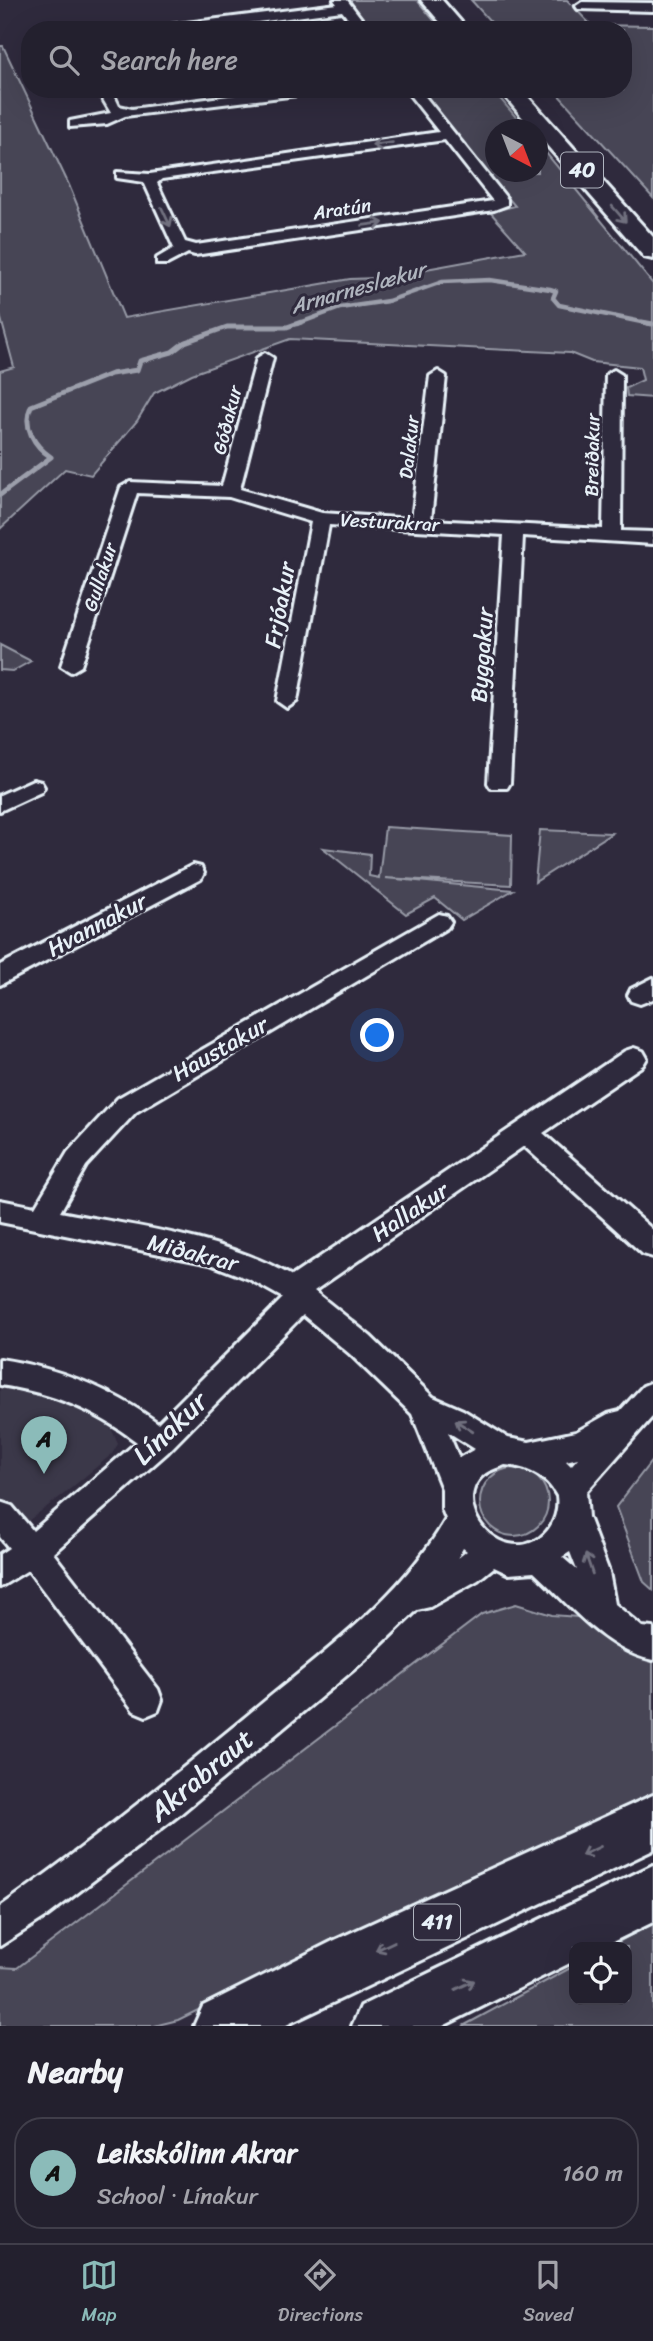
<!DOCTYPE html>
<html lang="en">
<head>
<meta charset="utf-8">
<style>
  :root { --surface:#23202e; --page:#2b2836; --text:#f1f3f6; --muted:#a3a3aa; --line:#403e4a; --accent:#8bbbb9 }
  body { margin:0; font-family:Sriracha,sans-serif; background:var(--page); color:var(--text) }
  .controls { position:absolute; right:21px; bottom:21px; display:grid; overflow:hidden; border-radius:14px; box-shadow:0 7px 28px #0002 }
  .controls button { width:63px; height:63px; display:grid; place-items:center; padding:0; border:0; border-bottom:2px solid var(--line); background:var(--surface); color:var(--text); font:35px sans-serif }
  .compass { position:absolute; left:485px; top:119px; width:63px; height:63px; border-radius:50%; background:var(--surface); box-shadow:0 7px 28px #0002; rotate:138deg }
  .you { position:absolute; left:378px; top:1036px; width:24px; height:24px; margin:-18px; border:5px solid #fff; border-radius:50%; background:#1a73e8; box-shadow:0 0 0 10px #1a73e833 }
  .badge { display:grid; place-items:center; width:46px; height:46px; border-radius:50%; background:var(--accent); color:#111; font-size:23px; font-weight:700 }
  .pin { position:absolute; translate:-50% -58px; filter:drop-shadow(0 2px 4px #0008) }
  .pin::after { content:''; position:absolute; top:37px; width:24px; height:21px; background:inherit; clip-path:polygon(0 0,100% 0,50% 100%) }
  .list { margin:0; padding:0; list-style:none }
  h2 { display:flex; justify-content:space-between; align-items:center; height:91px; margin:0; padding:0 28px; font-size:30px }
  h2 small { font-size:23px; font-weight:400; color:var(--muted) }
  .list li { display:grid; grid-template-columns:46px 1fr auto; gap:21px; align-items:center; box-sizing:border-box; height:112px; margin:0 14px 14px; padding:0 14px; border:2px solid var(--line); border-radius:28px }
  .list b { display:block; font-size:26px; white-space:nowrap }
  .list p { margin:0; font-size:23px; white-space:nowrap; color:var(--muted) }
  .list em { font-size:23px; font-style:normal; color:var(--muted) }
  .icon { flex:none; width:38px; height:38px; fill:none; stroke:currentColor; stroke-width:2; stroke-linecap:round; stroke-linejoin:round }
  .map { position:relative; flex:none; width:653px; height:2026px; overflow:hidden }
  .search { position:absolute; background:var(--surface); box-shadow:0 7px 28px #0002; left:21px; right:21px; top:21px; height:77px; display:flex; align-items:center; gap:18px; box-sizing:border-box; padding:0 24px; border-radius:28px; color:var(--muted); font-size:26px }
  .sheet { height:217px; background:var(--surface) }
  nav { display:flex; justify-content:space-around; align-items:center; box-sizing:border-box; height:98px; border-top:2px solid var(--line); background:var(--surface); font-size:19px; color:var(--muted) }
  nav a { display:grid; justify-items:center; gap:4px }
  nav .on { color:var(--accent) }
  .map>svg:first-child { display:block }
  .built { fill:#3b3749 }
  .green { fill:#464455; stroke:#979aa6; stroke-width:2 }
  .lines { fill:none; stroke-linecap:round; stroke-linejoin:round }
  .stream-far1 { stroke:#9c9fab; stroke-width:4.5 }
  .stream { stroke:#9c9fab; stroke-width:5 }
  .minor-casing { stroke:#e8f1f8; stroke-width:6 }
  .primary-casing { stroke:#e8f1f8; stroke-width:6 }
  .minor { fill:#2f2a3d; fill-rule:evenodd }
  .primary { fill:#2f2a3d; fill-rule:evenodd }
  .oneway { stroke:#70707e }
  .labels { text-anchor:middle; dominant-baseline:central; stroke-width:6; stroke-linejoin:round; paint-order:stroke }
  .far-street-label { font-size:19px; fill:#e8f1f8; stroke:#2f2a3d }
  .shield { fill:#2f2a3d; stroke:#b0b5c0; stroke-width:2 }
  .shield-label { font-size:21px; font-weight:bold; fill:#e8f1f8 }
  .far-water-label { font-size:21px; font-style:italic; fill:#afb4be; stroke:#2f2a3d }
  .street-label { font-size:23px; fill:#e8f1f8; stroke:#2f2a3d }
  .near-street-label { font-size:28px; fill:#e8f1f8; stroke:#2f2a3d }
</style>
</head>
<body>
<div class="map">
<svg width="653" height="2026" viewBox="0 0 653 2026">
  <rect width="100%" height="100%" fill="#2f2a3d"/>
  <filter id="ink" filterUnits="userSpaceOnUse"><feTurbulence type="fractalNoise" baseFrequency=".0143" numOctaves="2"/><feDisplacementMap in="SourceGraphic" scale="14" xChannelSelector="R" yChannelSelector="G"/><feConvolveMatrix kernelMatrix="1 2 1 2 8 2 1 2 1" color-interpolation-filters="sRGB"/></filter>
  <g filter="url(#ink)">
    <!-- built -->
    <path class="built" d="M0 1389 33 1392 92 1415 111 1428 118 1444 112 1454 64 1494 0 1542Z"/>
    <!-- green -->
    <path class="green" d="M343 0H417L442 30H367Z
      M471 0H567L591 25 653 26V198L553 89H623V30H498Z
      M0 46H3L69 185 124 318 350 279 377 278 525 251 490 212 515 206 416 89H492L526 129 496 130V172H538V143L653 284V398L627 396 626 388 643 380 640 367 592 362 570 353 290 339 192 374 154 393 137 421 91 475 65 469 0 529V371L14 367 0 315Z
      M0 645 31 661 13 671 0 670Z
      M385 827 512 835 511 885 385 878 513 890 462 920 435 898 406 914 323 848 370 854 369 876 379 878Z
      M540 830 612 833 535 882Z
      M653 1459V1590L644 1582 616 1507Z
      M480 1502a34 34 0 1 1 68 0a34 34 0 1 1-68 0Z
      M516 1604 552 1615 578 1617 653 1652V1794L418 1901 178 2020 154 2026H0V1967L17 1968 482 1614Z
      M653 1923V2026H463L574 1966V2000H627V1947H609Z"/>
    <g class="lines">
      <!-- stream-far1 -->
      <path class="stream-far1" d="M297 324 340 308 388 301 442 282 490 280 550 289 556 291 553 298 559 305 651 324"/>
      <!-- stream -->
      <path class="stream" d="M642 322 653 324
        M0 495 51 457C34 446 22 426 31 406L111 374 137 370 140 361 172 352 185 342 227 327H287L301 322"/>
      <defs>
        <path id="minor" d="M334 0H347L370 30H357L342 11 195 30H156L162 26 337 4Z
          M582 2 653 3V11L578 9 576 6Z
          M97 89H111L119 106 132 109 281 89H321L314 93 125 116 107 124 70 127V121L111 113Z
          M405 89H419L507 199V205L494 210 195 255 188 253 167 264H157V258L174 248 144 182 117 178V172L150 174 439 132ZM445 140 493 201 196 245 185 242 157 183 162 179Z
          M265 353 273 358 240 489 322 513 412 519 430 376 438 371 446 376 431 520 603 529 606 375 614 370 622 375 621 531 653 532V544L523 536 510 783 507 788H491L488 783 504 535 329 525 297 701 287 708 277 701 311 522 229 497 137 493 81 666 71 672 61 666 121 487 130 482 222 486 257 358Z
          M33 780 41 782 44 787 41 792 0 811V795Z
          M193 865 201 867 204 873 201 879 0 985V965Z
          M439 914 447 916 451 922 447 928 136 1112 86 1166 60 1212C139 1227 221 1236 292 1276L625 1051 634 1048 643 1051 647 1058 643 1065 543 1133 653 1230V1257L643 1254 524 1146 314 1291 370 1336 433 1397 463 1410 508 1438 529 1442 576 1432 608 1414 620 1411 643 1386 653 1382V1416L586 1492 588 1517 609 1572 615 1604 642 1627 653 1628V1660C606 1651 569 1604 534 1572L509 1574 494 1567 478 1580 430 1607 417 1610 364 1661 179 1815 47 1916 0 1946V1907C90 1844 175 1775 260 1705 328 1649 401 1597 446 1519L442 1509V1489L412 1414 350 1354 303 1315 168 1452 53 1553 158 1689 162 1700 158 1711 146 1716 134 1711 28 1570 0 1587V1554L9 1548 0 1537V1502L12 1506 33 1531 137 1442C95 1410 53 1393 0 1385V1359C59 1368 110 1388 158 1423L283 1298 249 1279 210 1264 0 1222V1200L35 1207 68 1152 118 1098ZM448 1432 475 1449 459 1458ZM578 1458 571 1466 566 1461ZM505 1465C527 1467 546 1475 557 1496 561 1523 539 1551 509 1544 481 1538 459 1500 481 1477 486 1471 497 1468 505 1465ZM463 1548 467 1551 457 1559ZM570 1552 577 1570 562 1557Z
          M653 978V999L640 1004 631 1001 628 995 631 989Z"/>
        <path id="primary" d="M421 0H442L468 30H447Z
          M499 89H521L653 237V259L644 257 538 135V130H533Z
          M653 1795V1850L284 2026H194L203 2006 335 1940Z
          M653 1865V1922L602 1947H574V1961L443 2026H352L361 2006Z"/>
      </defs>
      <!-- minor casing -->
      <use href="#minor" class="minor-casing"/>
      <!-- primary casing -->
      <use href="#primary" class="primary-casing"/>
      <!-- minor -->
      <use href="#minor" class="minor"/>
      <!-- primary -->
      <use href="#primary" class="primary"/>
    </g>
    <!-- one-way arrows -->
    <defs><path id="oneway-shaft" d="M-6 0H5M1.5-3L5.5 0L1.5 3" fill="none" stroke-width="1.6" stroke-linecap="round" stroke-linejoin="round" transform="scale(1.75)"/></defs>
    <g class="oneway">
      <use href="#oneway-shaft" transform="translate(382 144) rotate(172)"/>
      <use href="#oneway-shaft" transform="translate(619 214) rotate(49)"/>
      <use href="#oneway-shaft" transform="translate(166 217) rotate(65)"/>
      <use href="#oneway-shaft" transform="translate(373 224) rotate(-8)"/>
      <use href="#oneway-shaft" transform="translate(464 1426) rotate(-147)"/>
      <use href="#oneway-shaft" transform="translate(589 1564) rotate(-109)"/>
      <use href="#oneway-shaft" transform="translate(591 1851) rotate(155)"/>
      <use href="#oneway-shaft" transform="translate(385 1946) rotate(155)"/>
      <use href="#oneway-shaft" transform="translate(465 1985) rotate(-26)"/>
    </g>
  </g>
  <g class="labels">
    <!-- far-street labels -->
    <g class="far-street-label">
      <text transform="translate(342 209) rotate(-8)">Aratún</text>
      <text transform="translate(227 420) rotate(-76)">Góðakur</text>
      <text transform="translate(409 447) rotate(-84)">Dalakur</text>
      <text transform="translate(592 455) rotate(-89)">Breiðakur</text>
      <text transform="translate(390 522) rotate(3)">Vesturakrar</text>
      <text transform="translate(100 577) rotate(-72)">Gullakur</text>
    </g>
    <!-- shield labels -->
    <g class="shield">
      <rect x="561" y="152.5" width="42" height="35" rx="5"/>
      <rect x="414" y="1904.5" width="46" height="35" rx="5"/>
    </g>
    <g class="shield-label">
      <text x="582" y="170">40</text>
      <text x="437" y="1922">411</text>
    </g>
    <!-- far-water labels -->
    <g class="far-water-label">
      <text transform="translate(358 288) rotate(-16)">Arnarneslækur</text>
    </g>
    <!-- street labels -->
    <g class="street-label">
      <text transform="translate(280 605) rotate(-80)">Frjóakur</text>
      <text transform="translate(482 655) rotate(-86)">Byggakur</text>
      <text transform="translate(97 925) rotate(-28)">Hvannakur</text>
      <text transform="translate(220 1049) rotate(-30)">Haustakur</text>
      <text transform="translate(410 1212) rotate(-34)">Hallakur</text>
      <text transform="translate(193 1253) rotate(14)">Miðakrar</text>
    </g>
    <!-- near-street labels -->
    <g class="near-street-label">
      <text transform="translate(170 1428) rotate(-44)">Línakur</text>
      <text transform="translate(201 1775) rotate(-40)">Akrabraut</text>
    </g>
  </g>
</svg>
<div class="controls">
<button><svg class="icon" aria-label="locate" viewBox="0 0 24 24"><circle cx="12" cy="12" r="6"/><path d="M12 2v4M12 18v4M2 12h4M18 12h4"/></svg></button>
</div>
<svg class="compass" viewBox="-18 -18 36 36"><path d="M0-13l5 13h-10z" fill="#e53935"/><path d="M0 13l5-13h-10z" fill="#a3a3aa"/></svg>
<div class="you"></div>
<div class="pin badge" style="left:44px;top:1474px">A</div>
<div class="search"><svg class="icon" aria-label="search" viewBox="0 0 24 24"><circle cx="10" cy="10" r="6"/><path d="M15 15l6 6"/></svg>Search here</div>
</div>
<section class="sheet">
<h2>Nearby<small></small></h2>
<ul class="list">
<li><span class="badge">A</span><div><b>Leikskólinn Akrar</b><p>School · Línakur</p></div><em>160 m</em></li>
</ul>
</section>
<nav>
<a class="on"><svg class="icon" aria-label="map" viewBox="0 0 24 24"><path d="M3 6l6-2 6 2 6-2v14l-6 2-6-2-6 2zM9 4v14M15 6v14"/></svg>Map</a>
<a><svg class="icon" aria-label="directions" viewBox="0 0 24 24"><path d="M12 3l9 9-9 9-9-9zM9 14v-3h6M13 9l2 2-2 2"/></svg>Directions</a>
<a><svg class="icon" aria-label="saved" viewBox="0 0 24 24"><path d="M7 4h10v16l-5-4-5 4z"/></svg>Saved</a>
</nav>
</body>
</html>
